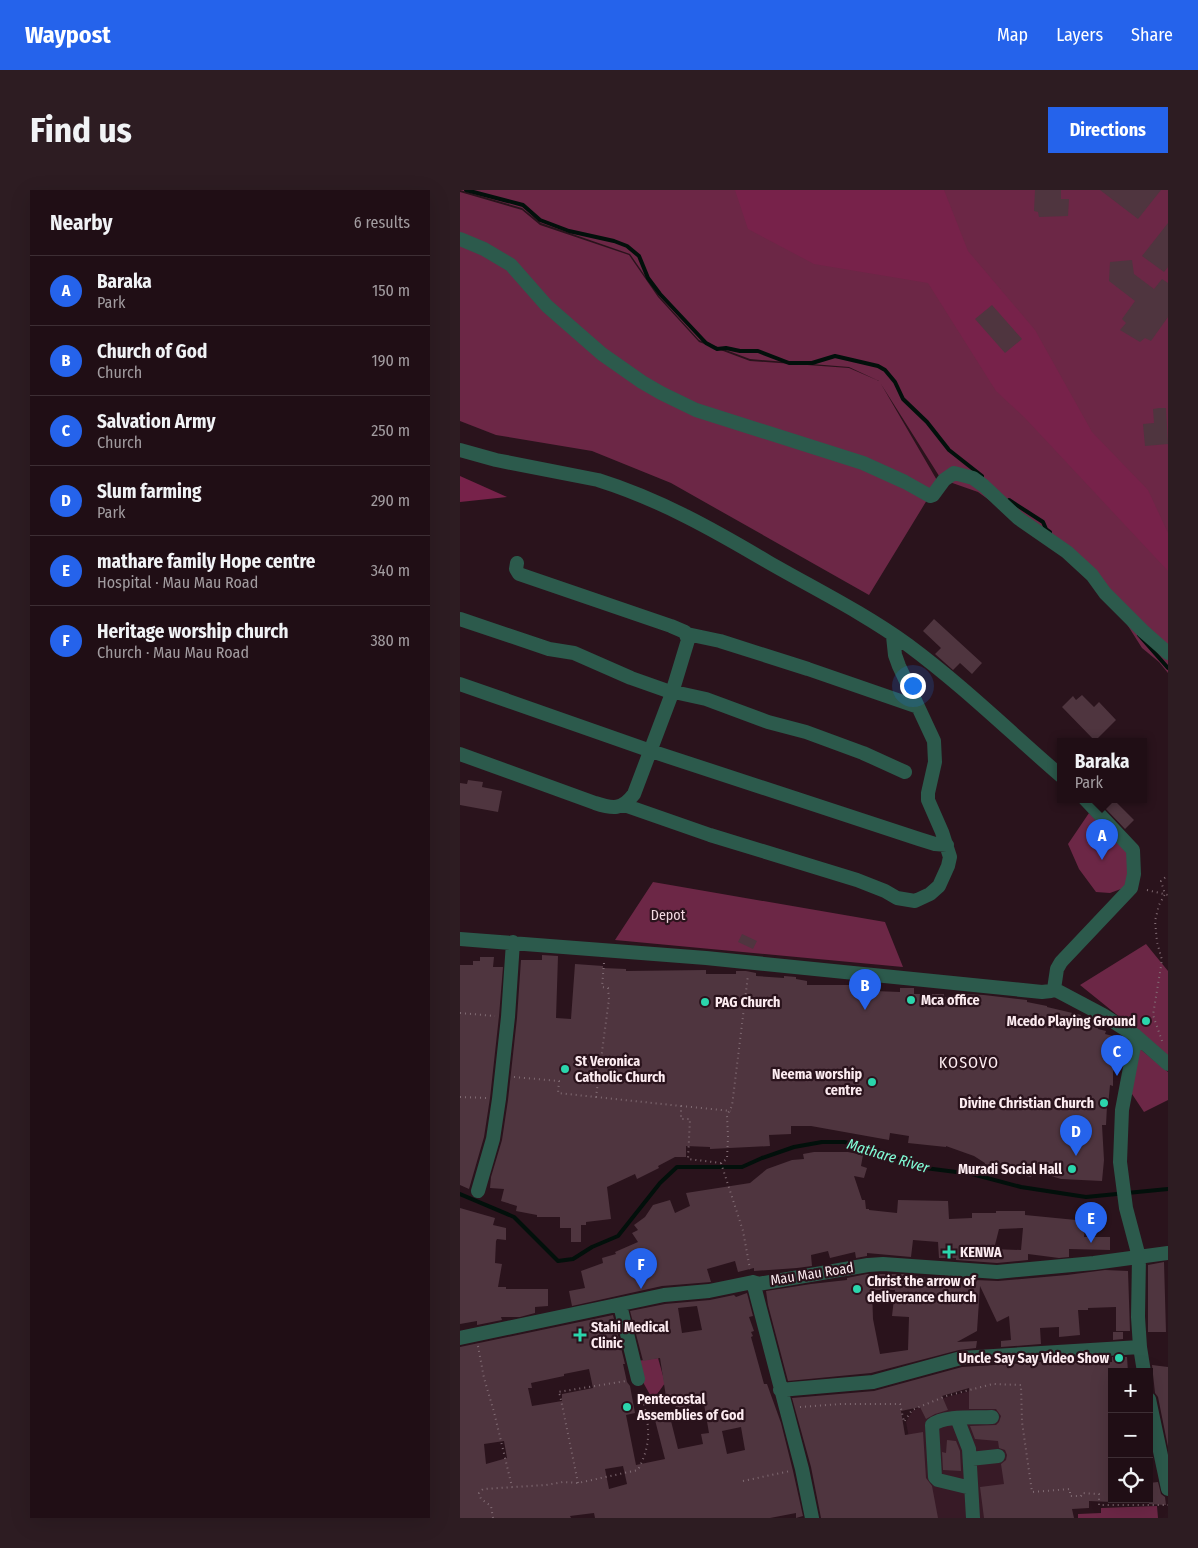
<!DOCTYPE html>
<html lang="en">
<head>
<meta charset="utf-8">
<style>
  :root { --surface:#200e15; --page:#2d1c22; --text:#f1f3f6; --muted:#a29ca0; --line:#3d2e34; --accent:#2563eb }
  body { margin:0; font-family:"Fira Sans Condensed",sans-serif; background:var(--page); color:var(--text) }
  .controls { position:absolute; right:15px; bottom:15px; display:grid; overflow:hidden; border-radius:0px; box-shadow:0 5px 20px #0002 }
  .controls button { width:45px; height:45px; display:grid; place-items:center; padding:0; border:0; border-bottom:1px solid var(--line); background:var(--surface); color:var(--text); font:25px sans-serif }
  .you { position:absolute; left:452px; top:495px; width:18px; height:18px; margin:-12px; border:4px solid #fff; border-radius:50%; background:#1a73e8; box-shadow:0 0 0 8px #1a73e833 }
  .badge { display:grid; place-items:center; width:32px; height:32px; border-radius:50%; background:var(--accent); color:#fff; font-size:16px; font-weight:700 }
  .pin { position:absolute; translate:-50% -41px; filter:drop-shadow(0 1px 2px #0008) }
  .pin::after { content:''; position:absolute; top:26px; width:18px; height:15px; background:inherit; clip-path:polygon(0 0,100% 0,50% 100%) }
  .popup { position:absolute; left:597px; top:548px; width:90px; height:65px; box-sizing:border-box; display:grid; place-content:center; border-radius:0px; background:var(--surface); filter:drop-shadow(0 1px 4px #0005); font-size:16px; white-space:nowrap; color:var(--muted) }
  .popup b { font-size:19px; color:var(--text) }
  .popup::after { content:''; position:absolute; left:50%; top:100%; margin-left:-10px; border:10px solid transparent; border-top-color:var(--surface) }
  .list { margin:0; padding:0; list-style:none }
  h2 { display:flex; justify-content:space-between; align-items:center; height:65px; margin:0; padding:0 20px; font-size:21px }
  h2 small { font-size:16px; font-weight:400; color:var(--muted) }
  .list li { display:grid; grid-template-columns:32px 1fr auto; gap:15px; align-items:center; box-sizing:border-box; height:70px; padding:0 20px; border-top:1px solid var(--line) }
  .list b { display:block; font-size:19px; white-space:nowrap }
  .list p { margin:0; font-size:16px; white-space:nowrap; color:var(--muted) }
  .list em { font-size:16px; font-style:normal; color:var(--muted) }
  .icon { flex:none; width:28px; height:28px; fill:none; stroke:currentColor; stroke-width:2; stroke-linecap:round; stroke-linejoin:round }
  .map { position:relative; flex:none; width:708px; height:1328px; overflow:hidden; border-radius:0px }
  header { display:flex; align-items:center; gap:30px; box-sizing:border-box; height:70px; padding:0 25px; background:var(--accent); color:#fff }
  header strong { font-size:24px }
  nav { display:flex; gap:28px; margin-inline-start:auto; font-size:18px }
  .intro { display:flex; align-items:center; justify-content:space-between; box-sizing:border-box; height:120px; padding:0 30px }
  h1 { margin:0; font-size:35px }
  .button { padding:12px 22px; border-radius:0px; background:var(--accent); color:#fff; font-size:18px; font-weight:700 }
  main { display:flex; gap:30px; padding:0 30px }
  aside { flex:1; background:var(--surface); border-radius:0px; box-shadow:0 5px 20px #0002 }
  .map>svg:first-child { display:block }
  .built { fill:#371a26 }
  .green { fill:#6c2746 }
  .forest { fill:#77224a }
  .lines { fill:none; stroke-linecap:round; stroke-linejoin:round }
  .stream { stroke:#02100b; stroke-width:4 }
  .building { fill:#4f353f; fill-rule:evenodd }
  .path { stroke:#806b73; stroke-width:2; stroke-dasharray:1 4; stroke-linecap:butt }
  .minor { stroke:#2c5a4c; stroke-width:14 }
  .poi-dot { fill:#2bd5ac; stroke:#2a131c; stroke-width:2 }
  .labels { text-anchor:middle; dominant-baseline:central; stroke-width:4.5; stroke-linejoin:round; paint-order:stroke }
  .park-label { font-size:14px; fill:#f3d9e2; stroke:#2a131c }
  .poi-label { font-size:14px; font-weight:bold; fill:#fcebf0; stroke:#2a131c; text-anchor:start }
  .street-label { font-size:14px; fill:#fcebf0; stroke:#2a131c }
  .water-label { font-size:15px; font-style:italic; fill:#81fdd7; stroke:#2a131c }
  .quarter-label { font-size:16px; letter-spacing:1px; fill:#fcebf0; stroke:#2a131c }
</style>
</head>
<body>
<header>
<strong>Waypost</strong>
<nav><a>Map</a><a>Layers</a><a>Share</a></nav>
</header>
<div class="intro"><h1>Find us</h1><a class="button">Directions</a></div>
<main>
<aside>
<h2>Nearby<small>6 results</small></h2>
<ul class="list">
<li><span class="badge">A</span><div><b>Baraka</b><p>Park</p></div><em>150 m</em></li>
<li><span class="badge">B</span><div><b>Church of God</b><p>Church</p></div><em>190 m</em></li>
<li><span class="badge">C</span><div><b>Salvation Army</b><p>Church</p></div><em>250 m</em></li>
<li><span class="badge">D</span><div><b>Slum farming</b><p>Park</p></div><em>290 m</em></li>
<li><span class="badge">E</span><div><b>mathare family Hope centre</b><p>Hospital · Mau Mau Road</p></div><em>340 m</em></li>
<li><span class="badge">F</span><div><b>Heritage worship church</b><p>Church · Mau Mau Road</p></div><em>380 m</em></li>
</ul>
</aside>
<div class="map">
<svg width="708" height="1328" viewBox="0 0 708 1328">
  <rect width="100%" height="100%" fill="#2a131c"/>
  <!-- built -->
  <path class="built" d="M533 1195 574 1328H464L446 1232 453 1220 487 1207Z"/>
  <!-- green -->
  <path class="green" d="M0 0H708V483L699 472 682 458 644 398 614 371 518 302 481 289 421 194 478 292 409 405 211 293 132 261 36 245 0 231V2L62 20 80 35 169 65 198 107 239 152 290 171 389 178 419 191 389 177 290 169 239 150 199 106 170 64 81 33 62 18Z
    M629 623 669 662V696L650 703 636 702 619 679 608 654Z
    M193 692 425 732 443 777 155 750Z
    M686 754 708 781V866L620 795Z
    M679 858 708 882V910L684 922 668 898Z
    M198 1168 205 1193 193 1210 184 1194 177 1171Z
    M697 1316 698 1328H618V1324L641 1323V1318Z"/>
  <!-- forest -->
  <path class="forest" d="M275 0H484L508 61 575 140 632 242 688 300 708 343V381L565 228 536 201 468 93 354 74 288 39Z
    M0 286 47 307 0 312Z"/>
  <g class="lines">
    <!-- stream -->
    <path class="stream" d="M6 0 63 15 80 30 109 41 154 51 167 56 179 66 188 88 200 104 246 153 257 159 266 158 280 161H298L329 173H352L375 166 418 176 425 180 435 192 443 209 467 232 489 260 522 286
      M549 310 583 332 586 339 590 342
      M679 445 708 478
      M0 1004 54 1027 98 1071 113 1069 132 1057 158 1046 200 993 217 977H282L302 968 334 957 362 952H384L413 958 457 977 512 984 561 997 626 1007 708 999"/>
  </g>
  <!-- building -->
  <path class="building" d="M575 0H601V9H609L608 26 579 27 578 22 574 21Z
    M640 0H701L678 29Z
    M708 33V77L704 82 682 66Z
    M672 70 674 84 694 99 702 89 708 93V127L691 151 685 148 680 152 660 140 666 133 662 129 675 111 649 91 650 72Z
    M532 115 562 149 545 163 515 129Z
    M699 218H706L708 254 685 256 683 234 694 233 693 219Z
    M474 429 522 473 512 484 500 473 493 480 475 464 481 458 463 441Z
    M622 505 634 517 639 512 656 530 635 551 602 517 613 506 616 510Z
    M8 590 23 592 22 597 42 601 38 622 0 615V593L7 594Z
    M653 609 674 630 665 639 644 617Z
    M282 744 297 751 293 759 278 752Z
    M82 765 98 766 96 828 111 829 115 774 143 776V778L166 779V781L246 780V784H276V781H286L296 783V786L324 788V786L336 787V789L347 791V795H396V797H405V800L415 801 440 802V798H454V804H484V807L506 808V804L524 805 567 810V812L587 816V817L621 825 620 828 625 829V832L639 835 638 839 646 841 645 844 653 846 652 850 661 852 653 882V896L650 895 648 916H647L646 935H642L644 970 642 991 601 989 588 985H572L571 987 557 984 525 974V973L514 966 486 956V957L448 953 449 946 430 943 429 950 351 936H331V944L309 945 310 956 250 959V957L226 956V967H215L198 976 199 978 177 989 175 984 147 997 151 1029 126 1032V1035H121V1052H111V1038H100V1027H77V1025L56 1021 57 1016 41 1011 44 999 30 998 31 987 42 950 48 910 57 828 61 770H82Z
    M20 767H34L33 777H43L39 826 30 908 24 947 9 999 0 995V775H13V771H20Z
    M354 962H388L403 965 401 976 407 978 404 988 394 986 402 1010H405L406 1019H409V1020L437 1023 438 1010 488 1011 489 1029 512 1028V1023H536V1021H565V1025L616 1030V1028L626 1029 624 1047H650V1060L609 1059V1067L599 1068 568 1064V1070L537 1073 496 1070V1068H479L478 1052 453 1050 451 1067 407 1063V1066L396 1068 395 1062 370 1068 368 1061 351 1065 352 1076 337 1078 294 1081V1078L278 1082 275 1071 247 1079 251 1092 202 1096 112 1116 109 1101 125 1098 121 1081 143 1073 142 1068 156 1064 155 1062 178 1052 172 1043 178 1040 174 1035 185 1027 193 1015 210 1010 215 1023 230 1016 226 1003 290 993 307 979 332 970 344 969 343 964ZM563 1038 561 1060 534 1059 539 1039Z
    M0 1018 35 1028 33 1035 46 1038V1050L37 1049 36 1051 35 1073 42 1074 38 1097H46V1099H88V1116L75 1117V1123L60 1127H41L42 1130 17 1135V1131L0 1134Z
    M704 1072 706 1142H688V1075Z
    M645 1080 668 1081 670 1141H656V1117L628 1118V1120H618L620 1145 599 1147V1137L580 1138 581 1154 541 1157V1151L551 1150 549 1126 537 1132 520 1096 517 1141 497 1152 517 1151 516 1158 499 1160 411 1183 328 1191 308 1115 306 1101 351 1094 387 1090V1088L407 1084H444L468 1088 538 1091 607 1085ZM412 1100H435L432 1126 449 1127 448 1160 420 1164 413 1129Z
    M287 1103 293 1126 289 1127 294 1141 291 1142 293 1146 291 1147 304 1194H307L321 1233 333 1281 343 1326 336 1328V1323L310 1328H135L134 1323 110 1326 111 1328H0V1157L153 1125 165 1174H163L167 1192 170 1196 175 1223 166 1225 176 1275 205 1269 195 1230 210 1227 218 1259 243 1254 241 1244 249 1243 244 1214 216 1218 214 1206 206 1207 200 1168 183 1171 170 1121 205 1114 250 1110 274 1105 276 1107ZM237 1116 242 1140 222 1143 218 1118ZM129 1179 133 1198 102 1204V1211L72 1216 68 1198H72L71 1193 104 1186V1184ZM281 1237 285 1260 267 1264 262 1241ZM44 1251 47 1268 26 1274 24 1254ZM163 1276 167 1294 149 1299 145 1279Z
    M653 1142H663V1149L653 1150Z
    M652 1167H667L668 1182H652V1312L629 1311V1318L612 1319 614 1328H524L520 1297 544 1294 541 1274 546 1270 547 1265 545 1260 539 1258 538 1251 515 1249 510 1236 536 1235 539 1232 541 1226 536 1219H509V1198L482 1206 488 1220 475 1224 466 1229 460 1217 441 1221 445 1245 463 1242 466 1288 472 1296 478 1328H361L351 1277 332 1208 414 1201 502 1177 595 1171 646 1174V1172H652Z
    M692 1175 708 1177V1257L698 1207 695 1203Z
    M487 1250 496 1251 500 1261 501 1281 483 1280 482 1262 486 1263Z
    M698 1292 701 1304 705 1307 706 1315 689 1314V1293Z"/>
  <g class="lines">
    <!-- path -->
    <path class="path" d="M687 700 708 705
      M144 773 142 797 148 798 149 809 136 907 221 916V929H230L228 969 261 973 267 969 268 947 267 925 272 916 288 785
      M0 823 35 826
      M702 851 693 825 702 770 697 752 695 731 699 715 705 704 701 691 708 685
      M54 887 99 891 98 903 136 907
      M0 907 28 908
      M221 916 271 921
      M261 973 283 1041 290 1079
      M18 1156 24 1188 34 1222 52 1297
      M340 1217 381 1214H440L444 1232 452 1220 486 1206 533 1194 561 1195 562 1232 572 1302 610 1299V1306H621L622 1303 639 1304V1315H708
      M283 1291 330 1281
      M118 1293 100 1205 98 1202 166 1191
      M33 1328 31 1316 21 1309 19 1303 23 1299 86 1295 103 1292 118 1293 178 1280C194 1249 188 1233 181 1201"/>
    <!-- minor -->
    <path class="minor" d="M0 49 24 59 51 75 87 116 142 164 182 192 201 203 236 220 403 273 445 292 470 306 473 305 484 290 494 283 513 288 524 296 558 328 607 362 632 385 645 403 683 441 708 463
      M0 260 36 270 138 290C199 309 254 340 308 372 355 399 404 423 448 455 502 495 550 542 601 586
      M0 429 89 459 114 463 171 488 205 500 246 509 308 532 346 542 403 563 445 582
      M227 444 260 451 348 479 458 517
      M0 494 191 561 459 649 475 654 487 655
      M0 564 135 613C153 619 162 620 174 604L211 506 228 450 225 442 211 436 59 384 56 379 57 373
      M164 615 250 645 397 690 425 701 437 708 455 711 470 704 479 696 488 676 490 667 482 642 468 610V603L475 572 474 551 439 476 435 465 433 446
      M0 749 246 768 582 802 591 801 594 799 643 825 676 846 708 874
      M594 799 597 779 601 772 671 698 674 684 673 660 625 609
      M676 846 662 920 660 972 666 1018 679 1067 678 1127 680 1157 684 1182
      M18 1001 33 949 39 909 48 827 53 752
      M293 1092 342 1279 352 1328
      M160 1115 178 1189
      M0 1148 204 1105 249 1101 293 1092 298 1094 408 1075 423 1074 537 1082 634 1073 708 1063
      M320 1200 413 1192 501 1168 680 1157
      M689 1209 708 1299
      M497 1228 509 1259 513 1328
      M510 1269 538 1266
      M511 1298 478 1290 475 1287 472 1235C484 1225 516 1228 532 1227"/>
  </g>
  <!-- markers -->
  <g class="poi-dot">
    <circle cx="451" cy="810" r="5"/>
    <circle cx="245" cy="812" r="5"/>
    <circle cx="686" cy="831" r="5"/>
    <circle cx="105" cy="879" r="5"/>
    <circle cx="412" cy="892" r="5"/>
    <circle cx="644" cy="913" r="5"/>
    <circle cx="612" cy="979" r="5"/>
    <path d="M486.5 1054.5h5v5h5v5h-5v5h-5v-5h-5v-5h5z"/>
    <circle cx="397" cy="1099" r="5"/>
    <path d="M117.5 1137.5h5v5h5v5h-5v5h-5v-5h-5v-5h5z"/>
    <circle cx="659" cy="1168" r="5"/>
    <circle cx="167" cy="1217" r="5"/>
  </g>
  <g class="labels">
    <!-- park labels -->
    <g class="park-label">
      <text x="208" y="725">Depot</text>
    </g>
    <!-- poi labels -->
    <g class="poi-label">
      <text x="461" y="810">Mca office</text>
      <text x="255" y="812">PAG Church</text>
      <text x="676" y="831" text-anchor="end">Mcedo Playing Ground</text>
      <text x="115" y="871">St Veronica<tspan x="115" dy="16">Catholic Church</tspan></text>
      <text x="402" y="884" text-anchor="end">Neema worship<tspan x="402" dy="16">centre</tspan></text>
      <text x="634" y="913" text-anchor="end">Divine Christian Church</text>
      <text x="602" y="979" text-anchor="end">Muradi Social Hall</text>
      <text x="500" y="1062">KENWA</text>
      <text x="407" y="1091">Christ the arrow of<tspan x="407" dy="16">deliverance church</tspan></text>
      <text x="131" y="1137">Stahi Medical<tspan x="131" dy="16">Clinic</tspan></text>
      <text x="649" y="1168" text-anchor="end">Uncle Say Say Video Show</text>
      <text x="177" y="1209">Pentecostal<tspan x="177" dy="16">Assemblies of God</tspan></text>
    </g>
    <!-- street labels -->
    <g class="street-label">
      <text transform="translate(352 1084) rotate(-9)">Mau Mau Road</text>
    </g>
    <!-- water labels -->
    <g class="water-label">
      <text transform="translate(428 966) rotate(17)">Mathare River</text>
    </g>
    <!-- quarter labels -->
    <g class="quarter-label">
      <text x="509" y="872">KOSOVO</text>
    </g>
  </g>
</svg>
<div class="controls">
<button>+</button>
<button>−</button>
<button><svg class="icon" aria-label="locate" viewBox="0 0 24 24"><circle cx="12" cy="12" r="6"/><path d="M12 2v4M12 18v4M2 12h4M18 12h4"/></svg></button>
</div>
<div class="you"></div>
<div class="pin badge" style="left:642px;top:670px">A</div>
<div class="popup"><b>Baraka</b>Park</div>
<div class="pin badge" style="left:405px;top:820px">B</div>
<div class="pin badge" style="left:657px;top:886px">C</div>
<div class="pin badge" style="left:616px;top:966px">D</div>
<div class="pin badge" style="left:631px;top:1053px">E</div>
<div class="pin badge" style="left:181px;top:1099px">F</div>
</div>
</main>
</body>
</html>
